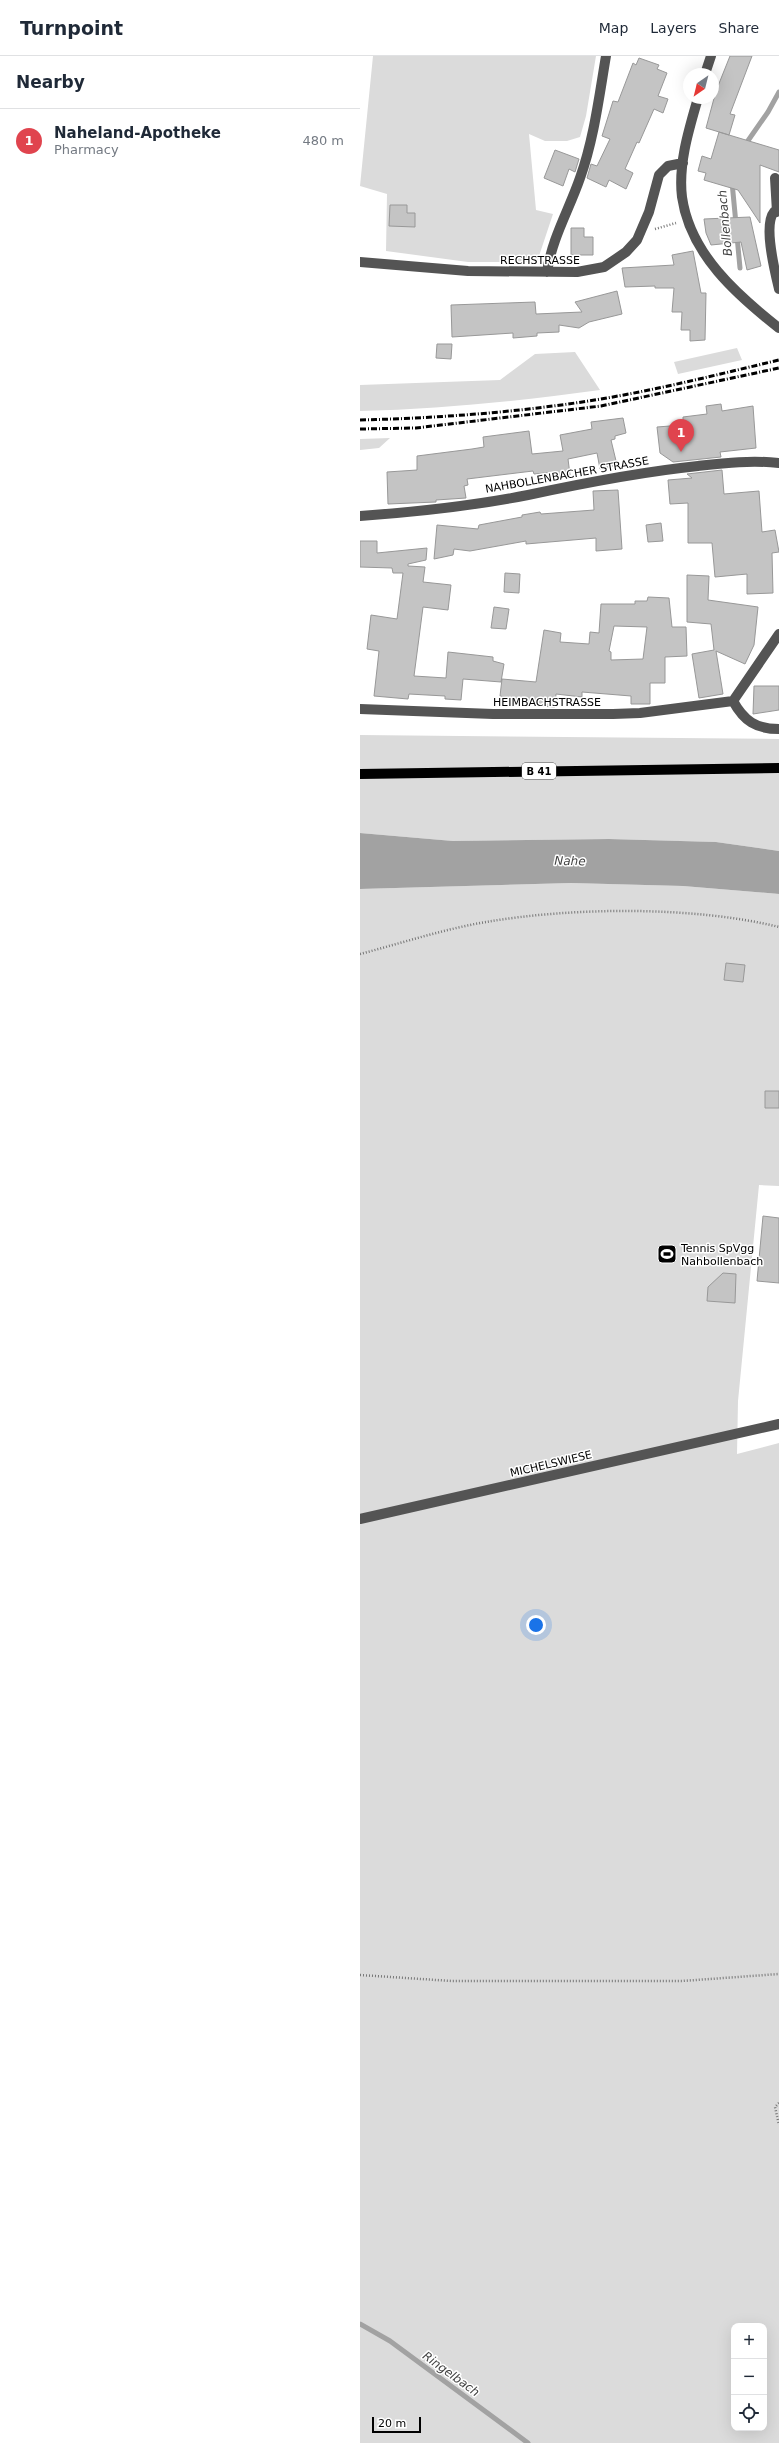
<!DOCTYPE html>
<html lang="en">
<head>
<meta charset="utf-8">
<style>
  :root { --surface:#fff; --page:#f6f6f7; --text:#1f2937; --muted:#747a83; --line:#e0e1e3; --accent:#000 }
  body { margin:0; font-family:"DejaVu Sans",sans-serif; background:var(--page); color:var(--text) }
  .controls { position:absolute; right:12px; bottom:12px; display:grid; overflow:hidden; border-radius:8px; box-shadow:0 4px 16px #0002 }
  .controls button { width:36px; height:36px; display:grid; place-items:center; padding:0; border:0; border-bottom:1px solid var(--line); background:var(--surface); color:var(--text); font:20px sans-serif }
  .compass { position:absolute; left:323px; top:12px; width:36px; height:36px; border-radius:50%; background:var(--surface); box-shadow:0 4px 16px #0002; rotate:215deg }
  .scale { position:absolute; left:12px; bottom:10px; width:49px; box-sizing:border-box; padding-left:4px; border:2px solid #000; border-top:0; font-size:11px; line-height:14px; white-space:nowrap; color:#000; -webkit-text-stroke:3px #fff; paint-order:stroke }
  .you { position:absolute; left:176px; top:1569px; width:14px; height:14px; margin:-10px; border:3px solid #fff; border-radius:50%; background:#1a73e8; box-shadow:0 0 0 6px #1a73e833 }
  .badge { display:grid; place-items:center; width:26px; height:26px; border-radius:50%; background:var(--accent); color:#fff; font-size:13px; font-weight:700 }
  .pin { position:absolute; translate:-50% -33px; filter:drop-shadow(0 1px 2px #0008) }
  .pin::after { content:''; position:absolute; top:21px; width:14px; height:12px; background:inherit; clip-path:polygon(0 0,100% 0,50% 100%) }
  .list { margin:0; padding:0; list-style:none }
  h2 { display:flex; justify-content:space-between; align-items:center; height:52px; margin:0; padding:0 16px; font-size:17px }
  h2 small { font-size:13px; font-weight:400; color:var(--muted) }
  .list li { display:grid; grid-template-columns:26px 1fr auto; gap:12px; align-items:center; box-sizing:border-box; height:64px; padding:0 16px; border-top:1px solid var(--line) }
  .list b { display:block; font-size:15px; white-space:nowrap }
  .list p { margin:0; font-size:13px; white-space:nowrap; color:var(--muted) }
  .list em { font-size:13px; font-style:normal; color:var(--muted) }
  .icon { flex:none; width:22px; height:22px; fill:none; stroke:currentColor; stroke-width:2; stroke-linecap:round; stroke-linejoin:round }
  .map { position:relative; flex:none; width:419px; height:2387px; overflow:hidden }
  header { display:flex; align-items:center; gap:24px; box-sizing:border-box; height:56px; padding:0 20px; background:var(--surface); border-bottom:1px solid var(--line) }
  header strong { font-size:19px }
  nav { display:flex; gap:22px; margin-inline-start:auto; font-size:14px }
  main { display:flex }
  aside { flex:1; background:var(--surface) }
  .map>svg:first-child { display:block }
  .green { fill:#dbdbdb; fill-rule:evenodd }
  .water { fill:#a2a2a2 }
  .lines { fill:none; stroke-linecap:round; stroke-linejoin:round }
  .stream { stroke:#a2a2a2; stroke-width:5 }
  .building { fill:#c4c4c4; stroke:#989898; fill-rule:evenodd }
  .major-casing { stroke:#dbdbdb; stroke-width:12 }
  .path { stroke:#767676; stroke-width:2.5; stroke-dasharray:1 2; stroke-linecap:butt }
  .minor { stroke:#545454; stroke-width:10 }
  .major { stroke:#000; stroke-width:10 }
  .rail { stroke:#000; stroke-width:3; stroke-dasharray:6 2 1 2; stroke-linecap:butt }
  .labels { text-anchor:middle; dominant-baseline:central; stroke-width:3; stroke-linejoin:round; paint-order:stroke }
  .shield { fill:#fff; stroke:#4c4c4c; stroke-width:1 }
  .shield-label { font-size:10px; font-weight:bold; fill:#000 }
  .street-label { font-size:11px; fill:#000; stroke:#fff }
  .poi-label { font-size:11px; fill:#000; stroke:#fff; text-anchor:start }
  .water-label { font-size:12px; font-style:italic; fill:#434343; stroke:#fff }
</style>
</head>
<body>
<header>
<strong>Turnpoint</strong>
<nav><a>Map</a><a>Layers</a><a>Share</a></nav>
</header>
<main>
<aside>
<h2>Nearby<small></small></h2>
<ul class="list">
<li><span class="badge" style="background:#e0444e">1</span><div><b>Naheland-Apotheke</b><p>Pharmacy</p></div><em>480 m</em></li>
</ul>
</aside>
<div class="map">
<svg width="419" height="2387" viewBox="0 0 419 2387">
  <rect width="100%" height="100%" fill="#fff"/>
  <!-- green -->
  <path class="green" d="M13 0H236L226 60 220 81 207 85H185L169 78 176 154 193 158 177 206H108L26 195 27 138 0 130Z
    M377 292 382 304 318 318 314 306Z
    M215 296 240 334C160 345 81 353 0 355V329L140 324 175 298Z
    M30 382 19 392 0 394V383Z
    M0 679 419 683V795L356 786 249 783 93 785 0 777Z
    M211 827 323 830 419 838V1130L399 1129 378 1345 377 1398 419 1387V2387H0V833ZM374 2270H404V2372H374Z"/>
  <!-- water -->
  <path class="water" d="M0 777 93 785 249 783 356 786 419 795V838L323 830 211 827 0 833Z"/>
  <g class="lines">
    <!-- stream -->
    <path class="stream" d="M385 89 408 56 419 36
      M372 126 376 168
      M377 180 380 212
      M0 2268 30 2285 168 2387"/>
  </g>
  <!-- building -->
  <path class="building" d="M370 0H392L370 58 375 59 369 79 346 72 356 35Z
    M279 2 299 9 297 13 307 17 298 40 308 43 303 57 294 53 279 87 277 86 265 113 273 117 266 133 249 124 246 131 227 122 231 108 237 110 250 83 242 80 253 45 258 46 273 7 276 9Z
    M359 76 419 94V116L400 109V167L378 134 344 124 346 117 338 115 342 100 351 103Z
    M195 94 219 103 215 116 209 113 203 130 184 122Z
    M30 149H47V157H55V171L29 170Z
    M390 161 401 210 387 214 381 186 351 189 346 177 344 163Z
    M211 172H224V181H233V199H211Z
    M333 195 341 237H346L345 284 330 285V274H321L322 256H312L314 232H295V230L265 231 262 212 314 209 312 199Z
    M257 235 262 258 229 266 219 272 199 269V276L177 277V280L153 282V277L92 281 91 249 175 246 176 258 222 256 215 246Z
    M77 288H92L91 303 76 302Z
    M361 348 362 355 393 350 396 392 360 396 361 401 313 406 300 397 297 371 323 369V361L347 358 346 350Z
    M263 362 266 377 255 380V383L251 384 257 409 240 413 237 397 208 403 210 419 197 422 196 416 174 418 173 415 107 423 108 429 104 430 106 442 76 444V446L28 448 27 416 57 414V400L112 393 124 391 123 381 169 375 172 398 203 395 200 379 232 373 231 366Z
    M362 414 364 438 399 435 402 476 415 474 419 496 412 497 413 537 387 538V518L355 521 352 487H328V447L310 448 308 424 332 422 327 418Z
    M258 434 262 493 236 495V482L166 488V485L110 495 94 493 93 499 74 503 77 469 118 473 119 469 162 461V459L180 456 181 458 234 454 233 435Z
    M301 467 303 485 288 486 286 469Z
    M0 485H17V497L67 492 66 504 48 508V510L65 511 63 526 91 529 88 554 63 551 54 620 86 622 88 596 133 601V605L144 608 141 626 103 623 101 644 85 643V640L49 638 48 643 14 640 19 595 7 593 11 559 37 563 43 517H33L32 512 0 511Z
    M145 517 160 518 159 537 144 536Z
    M327 519 349 520 348 544 398 551 394 589 385 608 356 595 363 638 339 642 332 598 354 594 351 568 327 566Z
    M288 541 309 542 312 571H326L327 600 305 601V627H290V648H271V640L222 636V641L196 638 195 651 178 650V647L140 640 142 623 176 626 184 574 201 577 200 586 229 588 230 576 239 577 241 548H275V545H287ZM254 570 287 571 283 603 251 604V596L249 595Z
    M134 551 149 553 146 573 131 572Z
    M394 630H419V654L393 658Z
    M366 907 385 909 383 926 364 924Z
    M405 1035H419V1052H405Z
    M403 1160 419 1162V1227L397 1225Z
    M363 1217 376 1218 375 1247 347 1245 348 1231Z"/>
  <g class="lines">
    <defs>
      <path id="major" d="M0 718 419 712"/>
    </defs>
    <!-- major casing -->
    <use href="#major" class="major-casing"/>
    <!-- path -->
    <path class="path" d="M295 173 316 167
      M0 898C42 887 84 873 126 866 213 851 334 850 419 871
      M0 1919 92 1925H322L419 1918
      M419 2047 415 2051 419 2069"/>
    <!-- minor -->
    <path class="minor" d="M345 18 351 0
      M338 42C329 73 318 108 322 141 330 198 377 239 419 272
      M415 122 417 156
      M419 155 414 156C403 169 415 216 419 233
      M0 206 108 215 217 216 244 211 266 196 277 184 289 156 299 119 308 110 323 107
      M187 216C192 182 209 154 220 122 234 83 239 41 246 0
      M0 460C57 456 112 450 168 439 224 427 280 416 338 410 365 407 391 404 419 407
      M373 645C384 665 396 673 419 673
      M0 653 133 658H253L280 657 373 645 419 578
      M0 1463 419 1368"/>
    <!-- major -->
    <use href="#major" class="major"/>
    <!-- rail -->
    <path class="rail" d="M0 364C81 362 162 356 241 343 301 333 360 318 419 304
      M0 373 56 372 241 350 419 312"/>
  </g>
  <!-- icons -->
  <defs>
    <symbol id="stadium-square" viewBox="-11 -11 22 22"><rect x="-9" y="-9" width="18" height="18" rx="4" fill="#000" stroke="#fff"/><path d="M0-5a6.5 5 0 1 0 0 10a6.5 5 0 1 0 0-10ZM-3.5-1.8h7v3.6h-7Z" fill="#fff"/></symbol>
  </defs>
  <g fill-rule="evenodd">
    <use href="#stadium-square" x="296" y="1187" width="22" height="22"/>
  </g>
  <g class="labels">
    <!-- shield labels -->
    <rect class="shield" x="162" y="707" width="34" height="16" rx="3"/>
    <g class="shield-label">
      <text x="179" y="715">B 41</text>
    </g>
    <!-- street labels -->
    <g class="street-label">
      <text x="180" y="204">RECHSTRASSE</text>
      <text transform="translate(207 419) rotate(-10)">NAHBOLLENBACHER STRASSE</text>
      <text x="187" y="646">HEIMBACHSTRASSE</text>
      <text transform="translate(191 1408) rotate(-13)">MICHELSWIESE</text>
    </g>
    <!-- poi labels -->
    <g class="poi-label">
      <text x="321" y="1192">Tennis SpVgg<tspan x="321" dy="13">Nahbollenbach</tspan></text>
    </g>
    <!-- water labels -->
    <g class="water-label">
      <text transform="translate(365 167) rotate(-95)">Bollenbach</text>
      <text transform="translate(210 805) rotate(1)">Nahe</text>
      <text transform="translate(91 2318) rotate(36)">Ringelbach</text>
    </g>
  </g>
</svg>
<div class="controls">
<button>+</button>
<button>−</button>
<button><svg class="icon" aria-label="locate" viewBox="0 0 24 24"><circle cx="12" cy="12" r="6"/><path d="M12 2v4M12 18v4M2 12h4M18 12h4"/></svg></button>
</div>
<svg class="compass" viewBox="-18 -18 36 36"><path d="M0-13l5 13h-10z" fill="#e53935"/><path d="M0 13l5-13h-10z" fill="#747a83"/></svg>
<div class="scale">20 m</div>
<div class="you"></div>
<div class="pin badge" style="left:321px;top:396px;background:#e0444e">1</div>
</div>
</main>
</body>
</html>
